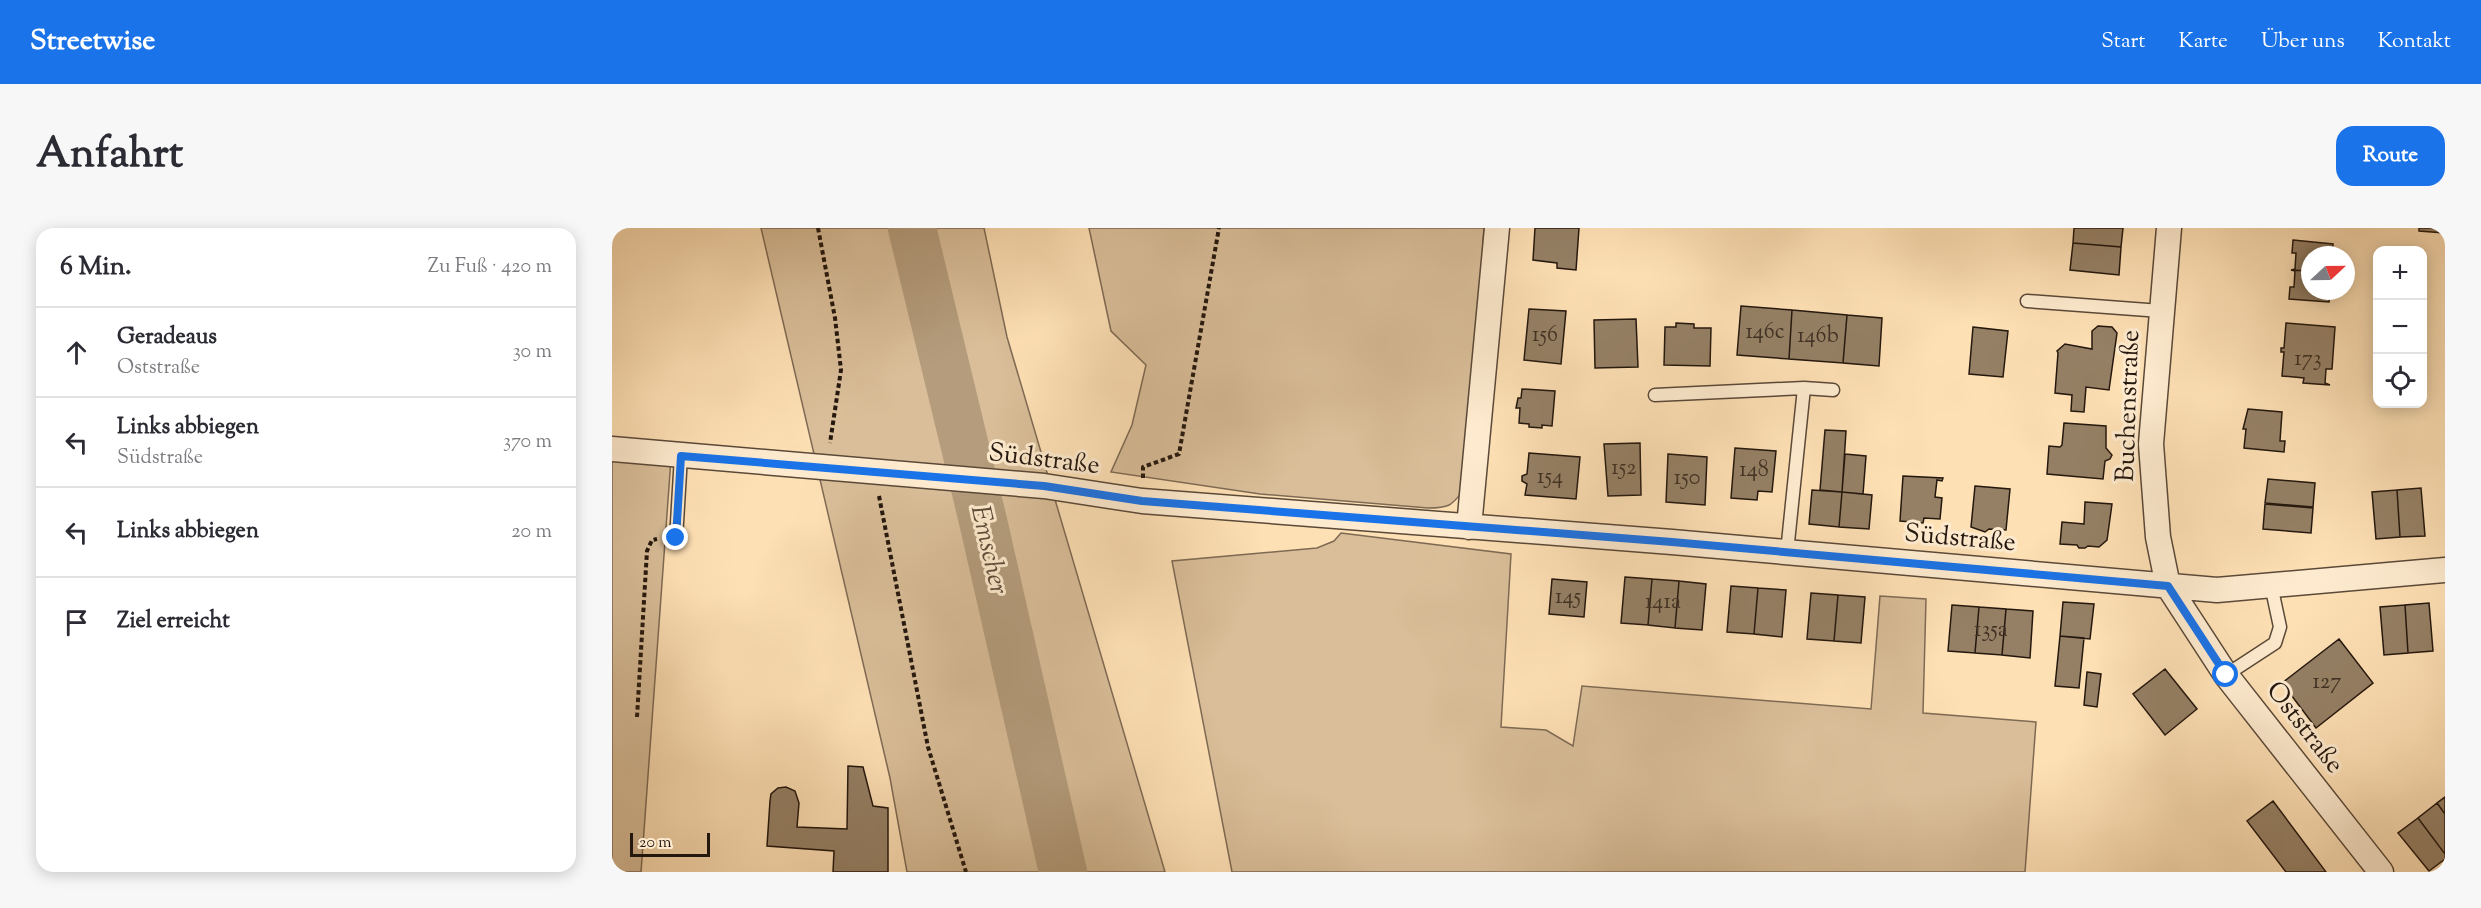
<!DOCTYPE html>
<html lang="de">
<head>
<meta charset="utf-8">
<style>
  :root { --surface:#fff; --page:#f7f7f7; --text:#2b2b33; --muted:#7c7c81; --line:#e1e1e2; --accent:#1a73e8 }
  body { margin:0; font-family:"Sorts Mill Goudy",serif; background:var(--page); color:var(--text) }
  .controls { position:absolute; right:18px; top:18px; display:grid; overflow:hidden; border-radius:12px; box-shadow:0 3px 15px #0003 }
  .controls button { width:54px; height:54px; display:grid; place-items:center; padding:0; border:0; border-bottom:2px solid var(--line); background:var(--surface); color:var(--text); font:30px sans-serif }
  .compass { position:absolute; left:1689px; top:18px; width:54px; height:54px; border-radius:50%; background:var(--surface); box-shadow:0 3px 15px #0003; rotate:68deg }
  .scale { position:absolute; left:18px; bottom:15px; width:80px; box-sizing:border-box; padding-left:6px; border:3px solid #24170e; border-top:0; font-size:16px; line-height:21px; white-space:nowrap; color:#24170e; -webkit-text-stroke:4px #feebcf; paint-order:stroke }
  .stop { position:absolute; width:18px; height:18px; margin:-14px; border:4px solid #1a73e8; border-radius:50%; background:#fff }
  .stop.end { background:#1a73e8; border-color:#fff; box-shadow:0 2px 6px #0008 }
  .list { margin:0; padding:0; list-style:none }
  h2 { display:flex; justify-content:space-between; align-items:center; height:78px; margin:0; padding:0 24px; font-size:26px }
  h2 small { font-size:20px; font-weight:400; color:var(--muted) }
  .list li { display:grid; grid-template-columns:39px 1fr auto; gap:18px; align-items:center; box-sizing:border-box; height:90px; padding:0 24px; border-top:2px solid var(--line) }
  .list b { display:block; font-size:22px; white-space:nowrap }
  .list p { margin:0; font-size:20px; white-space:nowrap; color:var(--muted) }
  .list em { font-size:20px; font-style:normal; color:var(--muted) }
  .icon { flex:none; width:33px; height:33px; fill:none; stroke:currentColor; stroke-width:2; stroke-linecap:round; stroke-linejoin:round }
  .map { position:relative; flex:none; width:1833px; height:644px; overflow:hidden; border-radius:18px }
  header { display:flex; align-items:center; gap:36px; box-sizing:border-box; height:84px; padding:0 30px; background:var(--accent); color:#fff }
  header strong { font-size:28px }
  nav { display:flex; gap:33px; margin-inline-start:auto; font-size:21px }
  .intro { display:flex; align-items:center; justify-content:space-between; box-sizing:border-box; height:144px; padding:0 36px }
  h1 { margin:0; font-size:42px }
  .button { padding:15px 27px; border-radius:18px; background:var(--accent); color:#fff; font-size:21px; font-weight:700 }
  main { display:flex; gap:36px; padding:0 36px }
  aside { flex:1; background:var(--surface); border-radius:18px; box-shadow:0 3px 15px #0003 }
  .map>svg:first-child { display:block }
  .green { fill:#d9be99; stroke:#7e6a54; stroke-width:1.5 }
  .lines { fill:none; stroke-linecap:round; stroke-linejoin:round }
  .river { stroke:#b49c7c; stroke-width:48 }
  .building { fill:#958065; stroke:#24170e; stroke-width:1.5 }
  .service-casing { stroke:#5a4938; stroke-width:15 }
  .minor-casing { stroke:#5a4938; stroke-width:27 }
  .path { stroke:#24170e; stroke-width:4; stroke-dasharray:4.5 3; stroke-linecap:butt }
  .service { stroke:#feebcf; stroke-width:12 }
  .minor { stroke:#feebcf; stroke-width:24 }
  .route { stroke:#1a73e8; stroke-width:8 }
  .labels { text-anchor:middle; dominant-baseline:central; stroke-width:6; stroke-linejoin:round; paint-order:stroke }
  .number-label { font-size:22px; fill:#403124 }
  .street-label { font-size:26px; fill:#24170e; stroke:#feebcf }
  .water-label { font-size:27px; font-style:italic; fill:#5e4c3a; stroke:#feebcf }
</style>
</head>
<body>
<header>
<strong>Streetwise</strong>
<nav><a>Start</a><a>Karte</a><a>Über uns</a><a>Kontakt</a></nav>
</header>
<div class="intro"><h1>Anfahrt</h1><a class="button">Route</a></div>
<main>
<aside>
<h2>6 Min.<small>Zu Fuß · 420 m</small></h2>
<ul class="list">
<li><svg class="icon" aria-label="ahead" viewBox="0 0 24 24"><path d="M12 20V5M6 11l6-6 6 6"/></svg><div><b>Geradeaus</b><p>Oststraße</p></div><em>30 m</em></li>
<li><svg class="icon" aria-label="left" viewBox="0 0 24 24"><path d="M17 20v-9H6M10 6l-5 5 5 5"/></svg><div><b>Links abbiegen</b><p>Südstraße</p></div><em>370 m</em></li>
<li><svg class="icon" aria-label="left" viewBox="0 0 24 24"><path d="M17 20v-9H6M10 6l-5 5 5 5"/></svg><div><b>Links abbiegen</b></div><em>20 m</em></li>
<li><svg class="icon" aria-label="arrive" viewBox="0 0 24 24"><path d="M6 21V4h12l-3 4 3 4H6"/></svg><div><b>Ziel erreicht</b></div></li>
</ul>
</aside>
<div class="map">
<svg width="1833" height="644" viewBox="0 0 1833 644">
  <rect width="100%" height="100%" fill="#fee0b5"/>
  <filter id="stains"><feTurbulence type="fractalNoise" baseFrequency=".00333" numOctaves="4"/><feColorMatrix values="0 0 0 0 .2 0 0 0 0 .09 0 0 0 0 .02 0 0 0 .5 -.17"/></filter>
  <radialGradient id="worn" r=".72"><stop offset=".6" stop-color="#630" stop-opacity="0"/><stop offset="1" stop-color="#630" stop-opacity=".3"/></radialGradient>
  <!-- green -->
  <path class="green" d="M149 0H372L395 109 553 644H295L278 550Z
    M477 0H872L855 258C840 276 841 280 816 280L648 266 499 244 520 197 534 137 499 103Z
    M0 226 59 231 29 644H0Z
    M729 305 899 326 889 499 934 502 961 518 970 458 1259 481 1268 368 1314 371 1311 485 1424 494 1413 644H620L560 333 705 320 722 313Z"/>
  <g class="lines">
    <!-- river -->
    <path class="river" d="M300 0 371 293 451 644"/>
  </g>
  <!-- building -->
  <path class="building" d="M923 0H967L964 42 945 40V35L921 32Z
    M1462 0H1511L1509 19 1461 15Z
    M1807 0H1833V5L1807 3Z
    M1681 12 1721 16V27H1698V43L1679 42 1683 41 1684 25H1680Z
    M1461 15 1509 19 1507 47 1458 42Z
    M1679 42 1698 43V63H1718L1717 74 1677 71 1678 59H1682L1683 43Z
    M1129 78 1180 82 1177 131 1125 127Z
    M917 81 954 83 949 136 912 132Z
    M1180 82 1235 87 1231 135 1177 131Z
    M1235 87 1270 90 1267 138 1231 135Z
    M1024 91 1026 139 983 140 982 92Z
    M1064 95 1082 96V100H1099L1098 138 1052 137 1053 99H1064Z
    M1674 95 1723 99 1720 141H1714L1713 155 1718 157 1691 155 1692 150 1670 148 1672 124H1669V120H1672Z
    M1486 98 1500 99 1505 105 1497 162 1474 159 1472 184 1459 183 1460 167 1443 165 1446 125 1445 123 1453 116 1480 121V103Z
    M1361 99 1396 103 1391 149 1357 146Z
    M910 161 943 163 940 198 930 197V200L917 199V196L907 195 908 180H904L906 170H909Z
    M1636 181 1670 184 1668 213H1673L1672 224 1632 220 1634 201H1631Z
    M1452 195 1494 198V220L1500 227 1498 231 1493 233 1491 251 1435 246 1437 218 1448 219 1450 217Z
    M1213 202 1234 203 1230 264 1208 262Z
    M1028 215 1029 267 996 268 992 216Z
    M1123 220 1164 223 1160 264 1146 263 1145 272 1119 270Z
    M917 225 968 229 964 271 913 267 915 256 910 253V248L915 246Z
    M1056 226 1095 229 1093 277 1054 274Z
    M1233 226 1254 228 1251 266 1230 264Z
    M1291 248 1331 250 1330 253 1325 252 1323 269 1330 270 1328 291 1312 290 1311 295 1288 293Z
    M1656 251 1703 255 1701 279 1653 275Z
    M1363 258 1398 261 1394 302 1377 301 1373 304 1359 299Z
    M1809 260 1813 308 1788 309 1785 262Z
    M1200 262 1230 264 1227 299 1197 296Z
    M1785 262 1788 309 1764 311 1760 264Z
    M1230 264 1260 267 1257 301 1227 299Z
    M1473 274 1500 276 1495 312 1487 319 1476 318 1473 320H1467L1465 317 1448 316 1450 294 1472 296Z
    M1653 276 1701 280 1699 305 1651 301Z
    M1013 349 1040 351 1036 397 1009 395Z
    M940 351 975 354 972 389 937 386Z
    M1040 351 1067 353 1063 400 1036 397Z
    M1067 353 1094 356 1090 402 1063 400Z
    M1119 358 1146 360 1142 406 1115 404Z
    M1146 360 1174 362 1170 409 1142 406Z
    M1199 365 1226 367 1222 413 1195 411Z
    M1226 367 1253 369 1249 415 1222 413Z
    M1451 374 1482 376 1478 411 1448 408Z
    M1817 375 1821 423 1796 425 1793 377Z
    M1340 377 1367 379 1363 425 1336 423Z
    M1793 377 1796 425 1772 427 1768 379Z
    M1367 379 1394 381 1390 427 1363 425Z
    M1394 381 1421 383 1418 430 1390 427Z
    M1448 408 1472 410 1467 460 1443 458Z
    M1727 411 1761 455 1704 500 1670 455Z
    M1553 441 1585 481 1553 507 1521 466Z
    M1475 444 1489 446 1485 479 1472 477Z
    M236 538 251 539 261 578 276 580V644H221L222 623 155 618 158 573 159 566 166 560 174 559 183 563 187 575 185 599 235 601Z
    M1833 569V586L1825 575Z
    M1661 573 1714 644H1674L1635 593Z
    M1825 575 1833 586V626L1806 590Z
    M1806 590 1833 626V631L1817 643 1786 605Z"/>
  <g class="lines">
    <defs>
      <path id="service" d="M1415 73 1549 83
        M1192 160 1221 162
        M1043 167 1192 160 1175 324
        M64 311 69 228
        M1614 447 1663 415 1668 399 1659 357"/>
      <path id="minor" d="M1557 0 1539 216 1546 309 1556 358 1614 447 1769 644
        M0 221 432 258 530 273 1060 314 1605 362 1833 342
        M857 299 885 0"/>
    </defs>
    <!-- service casing -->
    <use href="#service" class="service-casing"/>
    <!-- minor casing -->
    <use href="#minor" class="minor-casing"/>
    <!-- path -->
    <path class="path" d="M206 0 223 90 229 142 218 215
      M531 250V239L567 226 607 0
      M267 268 316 519 354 644
      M25 489 35 323 40 312 45 311"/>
    <!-- service -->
    <use href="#service" class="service"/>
    <!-- minor -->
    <use href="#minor" class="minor"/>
  </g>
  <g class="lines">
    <!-- route -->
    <path class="route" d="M64 310 69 228 432 258 530 273 1060 314 1556 358 1614 447"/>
  </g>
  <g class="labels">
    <!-- number labels -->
    <g class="number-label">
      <text x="1153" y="105">146c</text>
      <text x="933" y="108">156</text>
      <text x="1206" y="109">146b</text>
      <text x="1696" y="132">173</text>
      <text x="1012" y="241">152</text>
      <text x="1142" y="243">148</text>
      <text x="938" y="250">154</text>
      <text x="1075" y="251">150</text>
      <text x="956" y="370">145</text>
      <text x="1051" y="375">141a</text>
      <text x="1379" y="403">135a</text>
      <text x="1715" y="455">127</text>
    </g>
    <!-- street labels -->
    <g class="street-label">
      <text transform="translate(1517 178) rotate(-88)">Buchenstraße</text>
      <text transform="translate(432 232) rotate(7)">Südstraße</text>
      <text transform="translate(1348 311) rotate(5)">Südstraße</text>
      <text transform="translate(1692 500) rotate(52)">Oststraße</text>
    </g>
    <!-- water labels -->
    <g class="water-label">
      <text transform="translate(376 322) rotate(77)">Emscher</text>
    </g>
  </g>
  <rect width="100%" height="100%" filter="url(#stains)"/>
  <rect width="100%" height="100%" fill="url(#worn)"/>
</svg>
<div class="controls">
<button>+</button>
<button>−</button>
<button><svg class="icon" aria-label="locate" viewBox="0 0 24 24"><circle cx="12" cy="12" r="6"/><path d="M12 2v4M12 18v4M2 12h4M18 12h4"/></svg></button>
</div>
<svg class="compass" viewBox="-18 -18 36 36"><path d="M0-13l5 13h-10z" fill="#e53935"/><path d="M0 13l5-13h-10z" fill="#7c7c81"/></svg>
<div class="scale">20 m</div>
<div class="stop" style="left:1614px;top:447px"></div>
<div class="stop end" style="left:64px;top:310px"></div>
</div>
</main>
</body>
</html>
